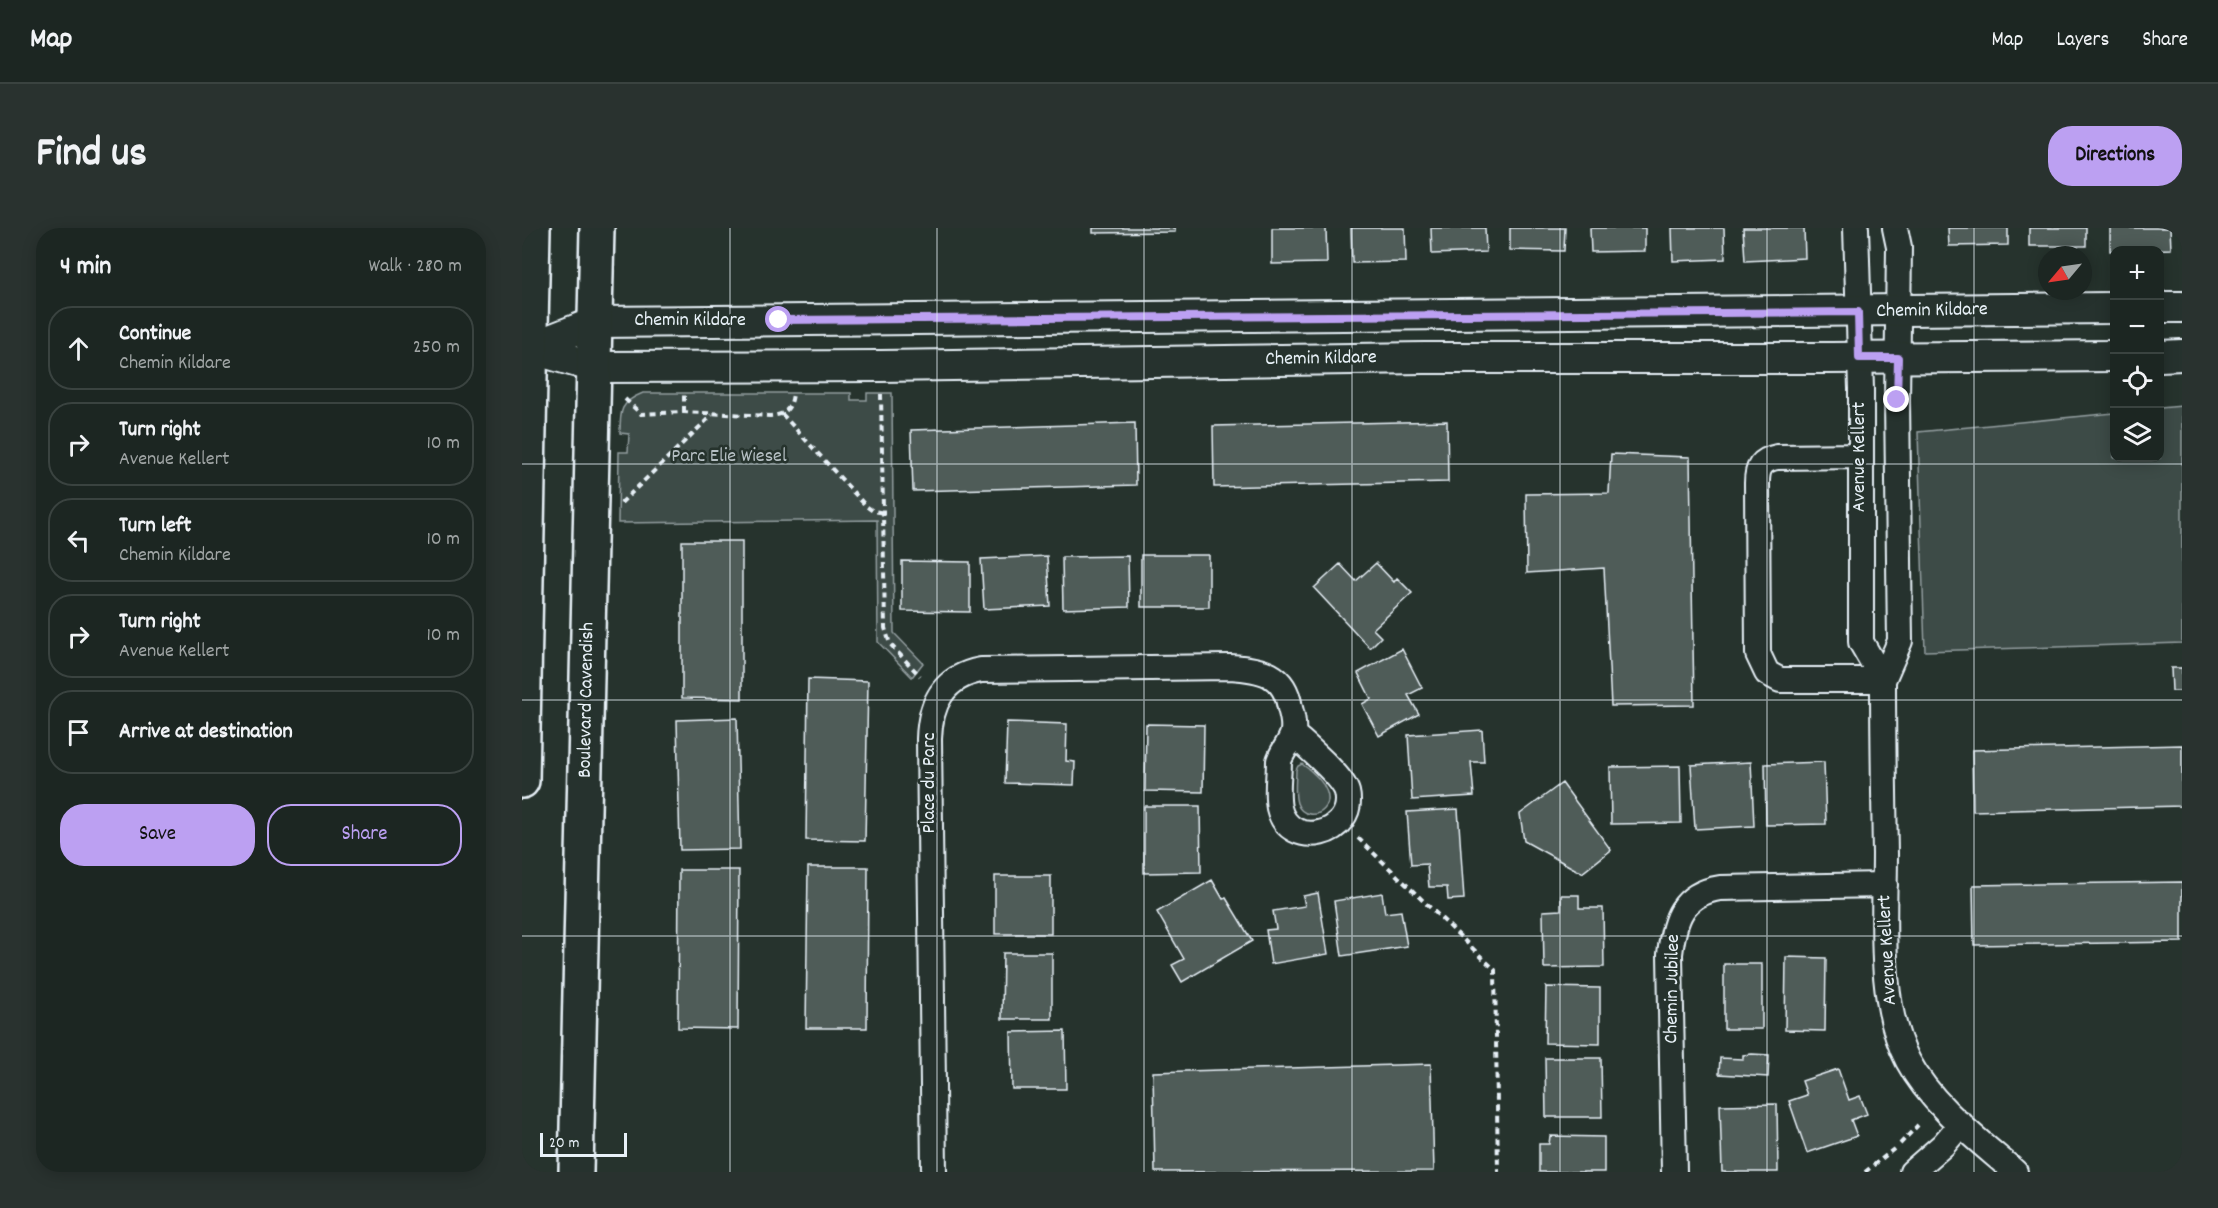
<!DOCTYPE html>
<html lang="en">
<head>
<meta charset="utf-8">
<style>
  :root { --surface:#1c2622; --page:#29322f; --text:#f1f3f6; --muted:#a0a5a5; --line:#3a4340; --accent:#bca0f2 }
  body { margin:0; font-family:Dekko,sans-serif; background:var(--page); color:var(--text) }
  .controls { position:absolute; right:18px; top:18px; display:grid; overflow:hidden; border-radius:12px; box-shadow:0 3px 15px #0003 }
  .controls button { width:54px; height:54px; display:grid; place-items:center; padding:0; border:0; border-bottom:2px solid var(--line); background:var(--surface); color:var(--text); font:30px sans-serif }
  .compass { position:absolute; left:1516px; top:18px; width:54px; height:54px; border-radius:50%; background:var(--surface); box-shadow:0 3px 15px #0003; rotate:241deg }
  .scale { position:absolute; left:18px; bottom:15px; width:87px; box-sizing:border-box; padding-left:6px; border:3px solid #e8f1f8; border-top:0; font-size:16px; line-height:21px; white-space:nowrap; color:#e8f1f8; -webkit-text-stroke:4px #26332d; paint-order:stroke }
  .stop { position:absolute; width:18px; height:18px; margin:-14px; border:4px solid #bca0f2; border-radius:50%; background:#fff }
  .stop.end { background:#bca0f2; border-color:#fff; box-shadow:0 2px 6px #0008 }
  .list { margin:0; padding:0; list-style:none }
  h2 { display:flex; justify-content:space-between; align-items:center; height:78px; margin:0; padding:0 24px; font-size:26px }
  h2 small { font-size:20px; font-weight:400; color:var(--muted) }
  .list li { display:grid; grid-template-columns:39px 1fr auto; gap:18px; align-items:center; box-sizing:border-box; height:84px; margin:0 12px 12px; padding:0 12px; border:2px solid var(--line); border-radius:24px }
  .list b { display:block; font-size:22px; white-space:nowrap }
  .list p { margin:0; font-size:20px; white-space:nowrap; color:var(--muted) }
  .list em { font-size:20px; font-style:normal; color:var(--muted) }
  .actions { display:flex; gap:12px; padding:18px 24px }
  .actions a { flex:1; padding:14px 0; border:2px solid var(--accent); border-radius:24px; text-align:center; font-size:21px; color:var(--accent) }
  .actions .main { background:var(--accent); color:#111 }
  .icon { flex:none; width:33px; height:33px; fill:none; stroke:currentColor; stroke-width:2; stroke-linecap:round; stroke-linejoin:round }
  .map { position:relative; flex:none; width:1660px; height:944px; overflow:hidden; border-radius:24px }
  header { display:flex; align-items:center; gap:36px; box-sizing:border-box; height:84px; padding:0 30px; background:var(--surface); border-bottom:2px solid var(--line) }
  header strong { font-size:28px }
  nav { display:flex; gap:33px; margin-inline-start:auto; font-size:21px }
  .intro { display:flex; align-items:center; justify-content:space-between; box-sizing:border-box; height:144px; padding:0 36px }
  h1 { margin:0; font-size:42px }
  .button { padding:15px 27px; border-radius:24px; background:var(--accent); color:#111; font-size:21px; font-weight:700 }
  main { display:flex; gap:36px; padding:0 36px }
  aside { flex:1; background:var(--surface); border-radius:24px; box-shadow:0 3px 15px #0003 }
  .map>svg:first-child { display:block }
  .green { fill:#3e4b47; stroke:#939ea0; stroke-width:1.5 }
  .building { fill:#505c59; stroke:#e8f1f8; stroke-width:1.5 }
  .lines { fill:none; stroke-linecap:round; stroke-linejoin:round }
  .minor-casing { stroke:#e8f1f8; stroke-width:28 }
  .tertiary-casing { stroke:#e8f1f8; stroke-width:34 }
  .secondary-casing { stroke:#e8f1f8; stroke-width:38 }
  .path { stroke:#e8f1f8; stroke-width:4; stroke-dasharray:6 4.5; stroke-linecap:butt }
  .minor { stroke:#26332d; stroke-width:24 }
  .tertiary { stroke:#26332d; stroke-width:30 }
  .secondary { stroke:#26332d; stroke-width:33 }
  .route { stroke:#bca0f2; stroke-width:8 }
  .grid { fill:none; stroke:#e8f1f8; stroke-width:1.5; stroke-opacity:0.55 }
  .labels { text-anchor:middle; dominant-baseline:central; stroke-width:5; stroke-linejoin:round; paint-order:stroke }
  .street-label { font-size:20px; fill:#e8f1f8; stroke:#26332d }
  .park-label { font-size:20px; fill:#b5bfc3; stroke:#26332d }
</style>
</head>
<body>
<header>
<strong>Map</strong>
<nav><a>Map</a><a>Layers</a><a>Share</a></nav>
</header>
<div class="intro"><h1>Find us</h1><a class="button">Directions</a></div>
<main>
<aside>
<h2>4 min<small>Walk · 280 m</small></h2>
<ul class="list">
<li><svg class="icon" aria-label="ahead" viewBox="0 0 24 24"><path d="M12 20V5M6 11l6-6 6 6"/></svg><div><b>Continue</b><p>Chemin Kildare</p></div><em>250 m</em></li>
<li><svg class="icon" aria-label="right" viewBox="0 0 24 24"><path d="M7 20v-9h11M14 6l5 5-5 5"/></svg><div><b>Turn right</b><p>Avenue Kellert</p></div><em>10 m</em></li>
<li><svg class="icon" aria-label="left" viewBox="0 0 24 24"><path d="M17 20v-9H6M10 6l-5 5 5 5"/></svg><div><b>Turn left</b><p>Chemin Kildare</p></div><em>10 m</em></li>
<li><svg class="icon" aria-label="right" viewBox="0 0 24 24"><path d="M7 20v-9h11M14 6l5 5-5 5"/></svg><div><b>Turn right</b><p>Avenue Kellert</p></div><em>10 m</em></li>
<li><svg class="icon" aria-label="arrive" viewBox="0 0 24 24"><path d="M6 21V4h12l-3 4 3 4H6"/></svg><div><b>Arrive at destination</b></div></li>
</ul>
<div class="actions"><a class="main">Save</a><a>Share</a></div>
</aside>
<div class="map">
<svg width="1660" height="944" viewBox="0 0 1660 944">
  <rect width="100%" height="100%" fill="#26332d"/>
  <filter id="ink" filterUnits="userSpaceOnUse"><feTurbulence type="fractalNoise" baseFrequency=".0167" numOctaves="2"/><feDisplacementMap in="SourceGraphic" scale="12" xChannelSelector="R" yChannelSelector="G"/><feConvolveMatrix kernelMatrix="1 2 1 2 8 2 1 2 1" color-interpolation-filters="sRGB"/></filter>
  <g filter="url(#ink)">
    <!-- green -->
    <path class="green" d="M121 165H329V172H345V165H370L372 405 401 435 390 449 356 414 355 292 96 295 97 224H106L107 206 98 205C98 183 98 174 121 165Z
      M1660 178V415L1403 423 1396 204 1592 185V230H1638V180Z
      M780 536C837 577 784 602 775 575 772 566 774 552 774 542L776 538Z"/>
    <!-- building -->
    <path class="building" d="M571 0H653V4L571 5Z
      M750 0H804L805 35 750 36Z
      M829 0H883L884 34 830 35Z
      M909 0H963L964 24 910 26Z
      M988 0H1043L1042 23 988 22Z
      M1068 0H1123V23L1069 24Z
      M1150 0H1202L1203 31 1151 33Z
      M1221 0H1282L1283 30 1223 33Z
      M1426 0H1486V17L1427 18Z
      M1507 0H1564V18H1507Z
      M1588 0H1648L1649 21 1588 23Z
      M925 193 926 254 692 259 691 198Z
      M613 195 614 257 391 263 389 202Z
      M1089 226 1168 229 1172 477 1089 478 1082 340 1005 345 1004 266 1087 265Z
      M160 313H220V471L160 470Z
      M619 327H687V379H619Z
      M525 328 528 378 462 381 459 331Z
      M606 328 607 379 541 381 540 329Z
      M380 333 448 334V384L380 383Z
      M854 335 872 354 875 350 890 365 851 401 859 409 848 420 792 360 818 336 834 353Z
      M880 421 900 460 886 467 897 486 857 508 840 476 849 471 836 445Z
      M1649 440H1660V463H1650Z
      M286 451 346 453 343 613 284 612Z
      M215 490 218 621 158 622 155 492Z
      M485 494 545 496 544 533 553 534 552 557 483 555Z
      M624 496 682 497 681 564 623 563Z
      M960 502 962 534H949L952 568 890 572 886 507Z
      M1660 517V578L1451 583 1450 522Z
      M1229 534 1232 598 1173 601 1169 537Z
      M1302 534 1304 596 1244 597 1243 536Z
      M1158 538 1159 595 1089 596 1088 539Z
      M1040 555 1089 622 1060 645 1002 613 998 586Z
      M622 578H678L679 644 622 645Z
      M936 581 942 671 926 672 925 659H907L905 636 889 637 885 584Z
      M286 639H346L345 800H284Z
      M157 642H217L216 801 156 800Z
      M473 648H529V706H473Z
      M690 652 701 671 704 670 730 713 660 754 650 737 662 731 635 684Z
      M1660 654V714L1452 717 1451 657Z
      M796 665 806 726 749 736 744 702 754 701 751 683 783 678 781 668Z
      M860 665 863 685 879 683 885 718 820 728 812 673Z
      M1039 667H1057V680H1081L1082 739 1022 740 1021 683 1039 682Z
      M481 725H530V791H480Z
      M1264 729 1304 730 1303 803 1263 802Z
      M1202 736H1240V801H1202Z
      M1024 759 1078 760V816L1023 815Z
      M543 803 544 861H490L489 804Z
      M1230 826 1247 827 1246 849 1197 846 1198 830 1221 831V827Z
      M1023 830H1079L1080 889H1024Z
      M909 836 912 943 633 944 631 844Z
      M1316 841 1327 872 1338 868 1345 886 1329 892 1335 908 1285 925 1267 873 1285 867 1280 853Z
      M1255 876 1256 944H1200L1198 877Z
      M1028 908 1082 909V944H1017V916H1027Z"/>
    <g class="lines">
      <defs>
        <path id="minor" d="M1334 0 1339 161V414L1361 452
          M1373 0 1377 19 1375 172 1378 413 1361 452C1361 510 1362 568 1363 626 1363 691 1355 774 1386 833 1410 878 1455 911 1493 944
          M1338 228 1255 229C1239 232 1235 240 1235 255L1236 426 1245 445 1258 452H1361
          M412 944 407 511C408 476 421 449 459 442L708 439C739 441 763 445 768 480 770 487 772 496 771 503 770 513 760 523 757 533 757 548 754 565 757 580 767 624 835 607 825 564 821 549 784 518 771 506
          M1152 944 1148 726C1152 691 1160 666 1198 660L1363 657
          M1390 944 1421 917 1439 896"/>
        <path id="tertiary" d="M1638 79H1660
          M0 120H8L73 139 359 138 902 130H1308L1592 128
          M8 120 74 94 1592 80
          M1638 128 1660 127"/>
        <path id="secondary" d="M0 553 11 0
          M54 944 75 0"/>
      </defs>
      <!-- minor casing -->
      <use href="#minor" class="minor-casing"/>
      <!-- tertiary casing -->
      <use href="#tertiary" class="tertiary-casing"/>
      <!-- secondary casing -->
      <use href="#secondary" class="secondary-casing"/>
      <!-- path -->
      <path class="path" d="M359 166 363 400 368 416 398 448
        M103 171 119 186 162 184 248 188C263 187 269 181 271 166
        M162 184V167
        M260 186 344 278 351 283 363 285
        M99 275 190 187
        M836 610 973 742 976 944
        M1378 916 1396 897
        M1343 944 1372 921"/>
      <!-- minor -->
      <use href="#minor" class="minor"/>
      <!-- tertiary -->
      <use href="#tertiary" class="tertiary"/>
      <!-- secondary -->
      <use href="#secondary" class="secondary"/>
    </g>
  </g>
  <g class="lines" filter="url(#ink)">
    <!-- route -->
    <path class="route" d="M257 92 1336 84 1337 130H1376L1375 172"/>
  </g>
  <!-- grid -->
  <path class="grid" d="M208 0V944M415 0V944M622 0V944M830 0V944M1038 0V944M1245 0V944M1452 0V944M0 236H1660M0 472H1660M0 708H1660"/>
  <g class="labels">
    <!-- street labels -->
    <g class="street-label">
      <text transform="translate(1410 83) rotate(-1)">Chemin Kildare</text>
      <text x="168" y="93">Chemin Kildare</text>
      <text transform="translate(799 131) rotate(-1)">Chemin Kildare</text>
      <text transform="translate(1338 229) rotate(-90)">Avenue Kellert</text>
      <text transform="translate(65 472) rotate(-89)">Boulevard Cavendish</text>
      <text transform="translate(408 555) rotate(-90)">Place du Parc</text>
      <text transform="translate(1366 722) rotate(-93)">Avenue Kellert</text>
      <text transform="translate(1151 761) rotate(-89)">Chemin Jubilee</text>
    </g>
    <!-- park labels -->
    <g class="park-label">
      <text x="207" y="229">Parc Elie Wiesel</text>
    </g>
  </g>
</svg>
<div class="controls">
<button>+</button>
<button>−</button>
<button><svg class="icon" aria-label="locate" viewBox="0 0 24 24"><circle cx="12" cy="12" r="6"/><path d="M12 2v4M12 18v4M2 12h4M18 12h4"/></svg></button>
<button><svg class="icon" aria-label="layers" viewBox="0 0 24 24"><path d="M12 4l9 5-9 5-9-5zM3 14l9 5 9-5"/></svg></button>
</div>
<svg class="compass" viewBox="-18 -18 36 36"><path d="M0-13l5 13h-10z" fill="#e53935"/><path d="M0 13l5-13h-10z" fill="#a0a5a5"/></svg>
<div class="scale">20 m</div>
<div class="stop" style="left:257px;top:92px"></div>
<div class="stop end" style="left:1375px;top:172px"></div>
</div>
</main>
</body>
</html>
